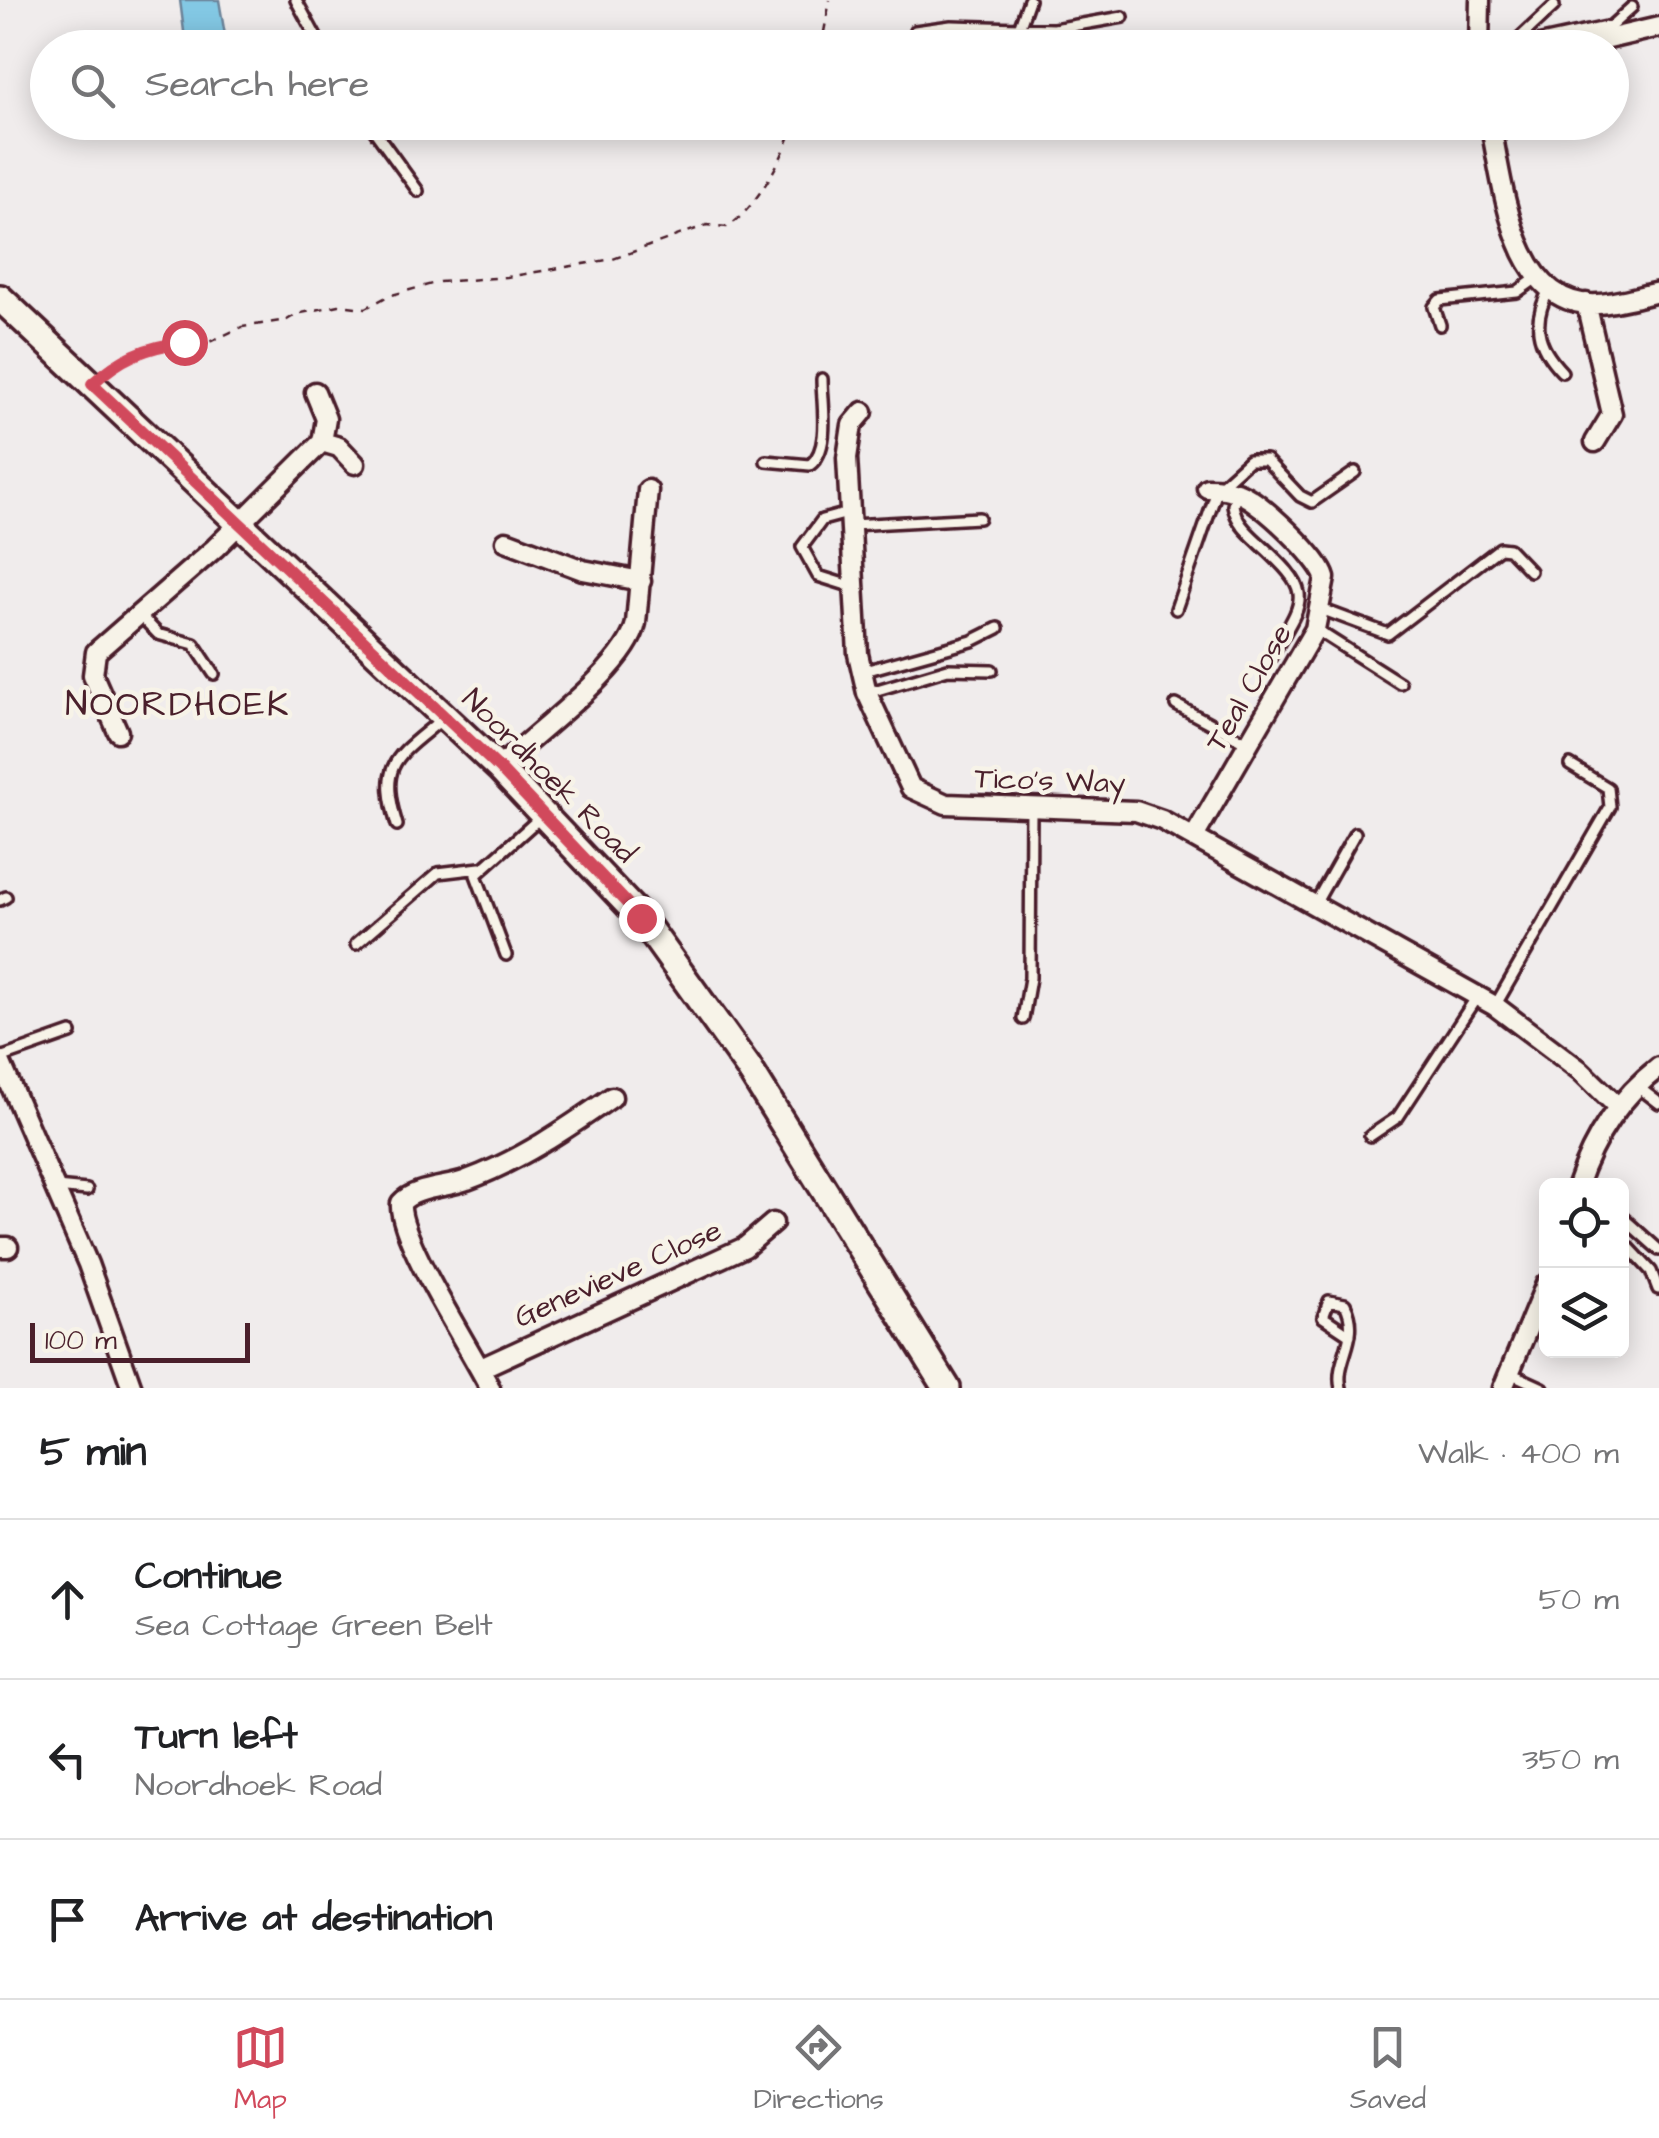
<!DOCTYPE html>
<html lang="en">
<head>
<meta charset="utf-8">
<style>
  :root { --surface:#fff; --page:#f6f6f6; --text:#202124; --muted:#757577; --line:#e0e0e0; --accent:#d1495b }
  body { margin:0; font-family:"Architects Daughter",sans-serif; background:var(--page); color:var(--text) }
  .controls { position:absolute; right:30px; bottom:30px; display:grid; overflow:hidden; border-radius:15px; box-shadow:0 5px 25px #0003 }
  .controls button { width:90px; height:90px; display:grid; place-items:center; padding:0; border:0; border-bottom:2px solid var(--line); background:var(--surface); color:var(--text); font:50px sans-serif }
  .scale { position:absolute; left:30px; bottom:25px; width:220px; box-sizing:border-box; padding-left:10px; border:5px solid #4a1f2b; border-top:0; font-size:28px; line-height:35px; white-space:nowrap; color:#4a1f2b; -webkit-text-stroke:8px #f7f3e8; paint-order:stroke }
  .stop { position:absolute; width:30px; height:30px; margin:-22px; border:8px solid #d1495b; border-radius:50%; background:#fff }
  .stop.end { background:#d1495b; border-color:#fff; box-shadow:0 2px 10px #0008 }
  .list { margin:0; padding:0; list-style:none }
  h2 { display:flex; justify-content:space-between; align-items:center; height:130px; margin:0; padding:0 40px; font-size:42px }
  h2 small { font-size:32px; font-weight:400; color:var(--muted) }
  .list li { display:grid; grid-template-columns:65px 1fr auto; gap:30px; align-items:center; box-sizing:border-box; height:160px; padding:0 40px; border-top:2px solid var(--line) }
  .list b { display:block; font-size:38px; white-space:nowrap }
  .list p { margin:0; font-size:32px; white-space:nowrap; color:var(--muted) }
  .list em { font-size:32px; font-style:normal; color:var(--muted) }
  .icon { flex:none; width:55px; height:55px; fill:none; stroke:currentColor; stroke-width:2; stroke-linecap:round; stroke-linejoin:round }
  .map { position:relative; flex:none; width:1659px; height:1388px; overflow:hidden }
  .search { position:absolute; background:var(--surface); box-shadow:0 5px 25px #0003; left:30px; right:30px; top:30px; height:110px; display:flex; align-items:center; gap:25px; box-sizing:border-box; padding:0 35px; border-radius:55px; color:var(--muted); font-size:38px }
  .sheet { height:610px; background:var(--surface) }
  nav { display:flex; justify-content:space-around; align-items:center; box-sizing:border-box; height:140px; border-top:2px solid var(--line); background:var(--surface); font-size:28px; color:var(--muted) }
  nav a { display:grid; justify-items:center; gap:5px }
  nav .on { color:var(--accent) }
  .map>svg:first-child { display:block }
  .water { fill:#83c8e4; stroke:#6c849a; stroke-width:2.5 }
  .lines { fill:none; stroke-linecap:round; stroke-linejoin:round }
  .lane-casing { stroke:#4a1f2b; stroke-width:16 }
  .street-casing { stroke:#4a1f2b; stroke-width:25 }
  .primary-casing { stroke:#4a1f2b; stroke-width:32 }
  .path { stroke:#4a1f2b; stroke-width:2.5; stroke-dasharray:8 8; stroke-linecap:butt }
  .lane { stroke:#f7f3e8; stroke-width:9 }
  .street { stroke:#f7f3e8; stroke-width:18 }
  .primary { stroke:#f7f3e8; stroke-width:25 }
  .route { stroke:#d1495b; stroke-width:12 }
  .labels { text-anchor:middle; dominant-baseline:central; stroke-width:9; stroke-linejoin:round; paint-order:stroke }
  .street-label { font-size:30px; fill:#4a1f2b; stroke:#f7f3e8 }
  .quarter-label { font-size:35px; letter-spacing:2.5px; fill:#4a1f2b; stroke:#f7f3e8 }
</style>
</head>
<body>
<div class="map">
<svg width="1659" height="1388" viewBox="0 0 1659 1388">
  <rect width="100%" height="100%" fill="#f0ecec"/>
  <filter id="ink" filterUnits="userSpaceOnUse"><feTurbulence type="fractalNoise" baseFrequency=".01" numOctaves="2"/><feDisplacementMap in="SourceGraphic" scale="20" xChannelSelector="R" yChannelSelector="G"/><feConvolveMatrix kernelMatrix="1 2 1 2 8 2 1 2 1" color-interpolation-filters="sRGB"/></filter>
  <g filter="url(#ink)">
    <!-- water -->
    <path class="water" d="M180 0H219L227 47H186Z"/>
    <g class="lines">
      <defs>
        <path id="lane" d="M296 0 322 48
          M915 31 951 26 1054 29 1123 17
          M1018 31 1029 0
          M1512 45 1554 6
          M1509 48 1611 26 1632 7
          M368 122 418 191
          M1550 288C1532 321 1535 344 1562 372
          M1440 325 1434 307 1440 300 1517 292 1538 277
          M766 461 810 465C831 449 822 404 822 379
          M1238 492 1233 505C1236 522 1246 531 1259 543 1316 595 1306 596 1269 660
          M848 513 822 520 802 547 818 576 853 587
          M851 525 979 518
          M1176 609 1218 488 1249 460H1266L1300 496 1312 502 1355 472
          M1321 609 1388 634 1500 548 1509 549 1530 571
          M139 614 158 634 194 644 214 674
          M1315 629 1400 683
          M861 672 972 641 998 628
          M867 693 948 669 992 670
          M1176 705 1249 744
          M397 825C378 762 397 757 442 719
          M0 900 6 897
          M1315 904 1355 833
          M356 944 438 873 480 868
          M506 955 476 875 543 815
          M1495 1006 1610 807 1608 788 1570 765
          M1023 1019 1030 978 1031 808
          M0 1058 71 1033
          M1637 1086 1659 1103
          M1370 1136 1398 1117 1478 995
          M56 1187 87 1190
          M1622 1217 1659 1250
          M1622 1240 1651 1271 1658 1289
          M1510 1373 1543 1388
          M1341 1388C1334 1360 1362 1337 1345 1304L1329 1301 1323 1317 1350 1335"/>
        <path id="street" d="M1479 48 1480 0
          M1569 48 1659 27
          M1490 122C1503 182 1512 309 1598 304 1618 303 1639 296 1659 292
          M1586 303 1612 414 1595 442
          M863 412 852 425 847 458 858 654 867 693 911 788 946 804 1136 811 1162 820 1495 1006 1581 1071 1618 1107
          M322 442 339 447 355 464
          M506 541 583 570 641 581
          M118 732 93 675 96 652 215 548 322 442 326 419 315 392
          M499 768C533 734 627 668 636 623L648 490
          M1194 837 1315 629 1325 578C1320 558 1260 501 1239 493 1229 489 1218 488 1207 488
          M0 1061 88 1264 132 1388
          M1577 1186C1593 1138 1619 1098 1659 1067
          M0 1247H8
          M481 1368 745 1247 773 1223
          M490 1388C472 1351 397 1237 401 1203 414 1187 447 1188 467 1180 519 1161 566 1129 612 1097
          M1503 1388 1546 1284"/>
        <path id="primary" d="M0 298 499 768 641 918 748 1067 947 1388"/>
      </defs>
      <!-- lane casing -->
      <use href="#lane" class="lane-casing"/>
      <!-- street casing -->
      <use href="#street" class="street-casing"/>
      <!-- primary casing -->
      <use href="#primary" class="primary-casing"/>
      <!-- path -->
      <path class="path" d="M821 48 830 0
        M105 371 147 348 205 344 242 327 287 320 297 314 339 305 366 308 388 296 439 282 507 277 613 259 707 225 727 227C751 215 790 150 793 122"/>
      <!-- lane -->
      <use href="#lane" class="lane"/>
      <!-- street -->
      <use href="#street" class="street"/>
      <!-- primary -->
      <use href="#primary" class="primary"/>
    </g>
  </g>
  <g class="lines" filter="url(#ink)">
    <!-- route -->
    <path class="route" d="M184 342C145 347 120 358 92 384L499 768 641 918"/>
  </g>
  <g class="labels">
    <!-- street labels -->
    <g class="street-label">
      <text transform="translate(1249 688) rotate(-60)">Teal Close</text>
      <text transform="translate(549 776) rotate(45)">Noordhoek Road</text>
      <text transform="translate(1050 781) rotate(2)">Tico's Way</text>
      <text transform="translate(618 1274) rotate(-24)">Genevieve Close</text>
    </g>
    <!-- quarter labels -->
    <g class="quarter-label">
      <text x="178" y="704">NOORDHOEK</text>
    </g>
  </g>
</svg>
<div class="controls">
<button><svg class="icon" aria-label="locate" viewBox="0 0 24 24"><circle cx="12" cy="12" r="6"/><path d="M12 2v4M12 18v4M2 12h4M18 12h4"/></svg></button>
<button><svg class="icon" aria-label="layers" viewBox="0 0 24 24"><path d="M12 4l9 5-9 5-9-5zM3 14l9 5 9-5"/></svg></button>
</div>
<div class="scale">100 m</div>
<div class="stop" style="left:184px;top:342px"></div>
<div class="stop end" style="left:641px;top:918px"></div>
<div class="search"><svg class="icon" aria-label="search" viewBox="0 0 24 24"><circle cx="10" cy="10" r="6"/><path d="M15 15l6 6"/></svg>Search here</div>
</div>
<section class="sheet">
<h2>5 min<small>Walk · 400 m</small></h2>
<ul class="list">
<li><svg class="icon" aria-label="ahead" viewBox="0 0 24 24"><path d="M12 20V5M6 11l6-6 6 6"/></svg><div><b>Continue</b><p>Sea Cottage Green Belt</p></div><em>50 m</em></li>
<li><svg class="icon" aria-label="left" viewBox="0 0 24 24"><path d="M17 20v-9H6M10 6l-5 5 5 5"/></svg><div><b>Turn left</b><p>Noordhoek Road</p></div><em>350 m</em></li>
<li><svg class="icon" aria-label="arrive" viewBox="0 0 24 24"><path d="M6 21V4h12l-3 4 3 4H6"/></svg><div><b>Arrive at destination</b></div></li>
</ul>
</section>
<nav>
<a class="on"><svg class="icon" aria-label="map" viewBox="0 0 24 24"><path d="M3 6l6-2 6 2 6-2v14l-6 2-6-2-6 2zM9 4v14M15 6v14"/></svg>Map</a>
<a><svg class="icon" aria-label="directions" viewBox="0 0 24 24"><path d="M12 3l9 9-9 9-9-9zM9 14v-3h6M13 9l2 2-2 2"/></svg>Directions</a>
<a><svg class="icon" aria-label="saved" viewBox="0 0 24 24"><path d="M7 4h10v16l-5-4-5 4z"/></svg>Saved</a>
</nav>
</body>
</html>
